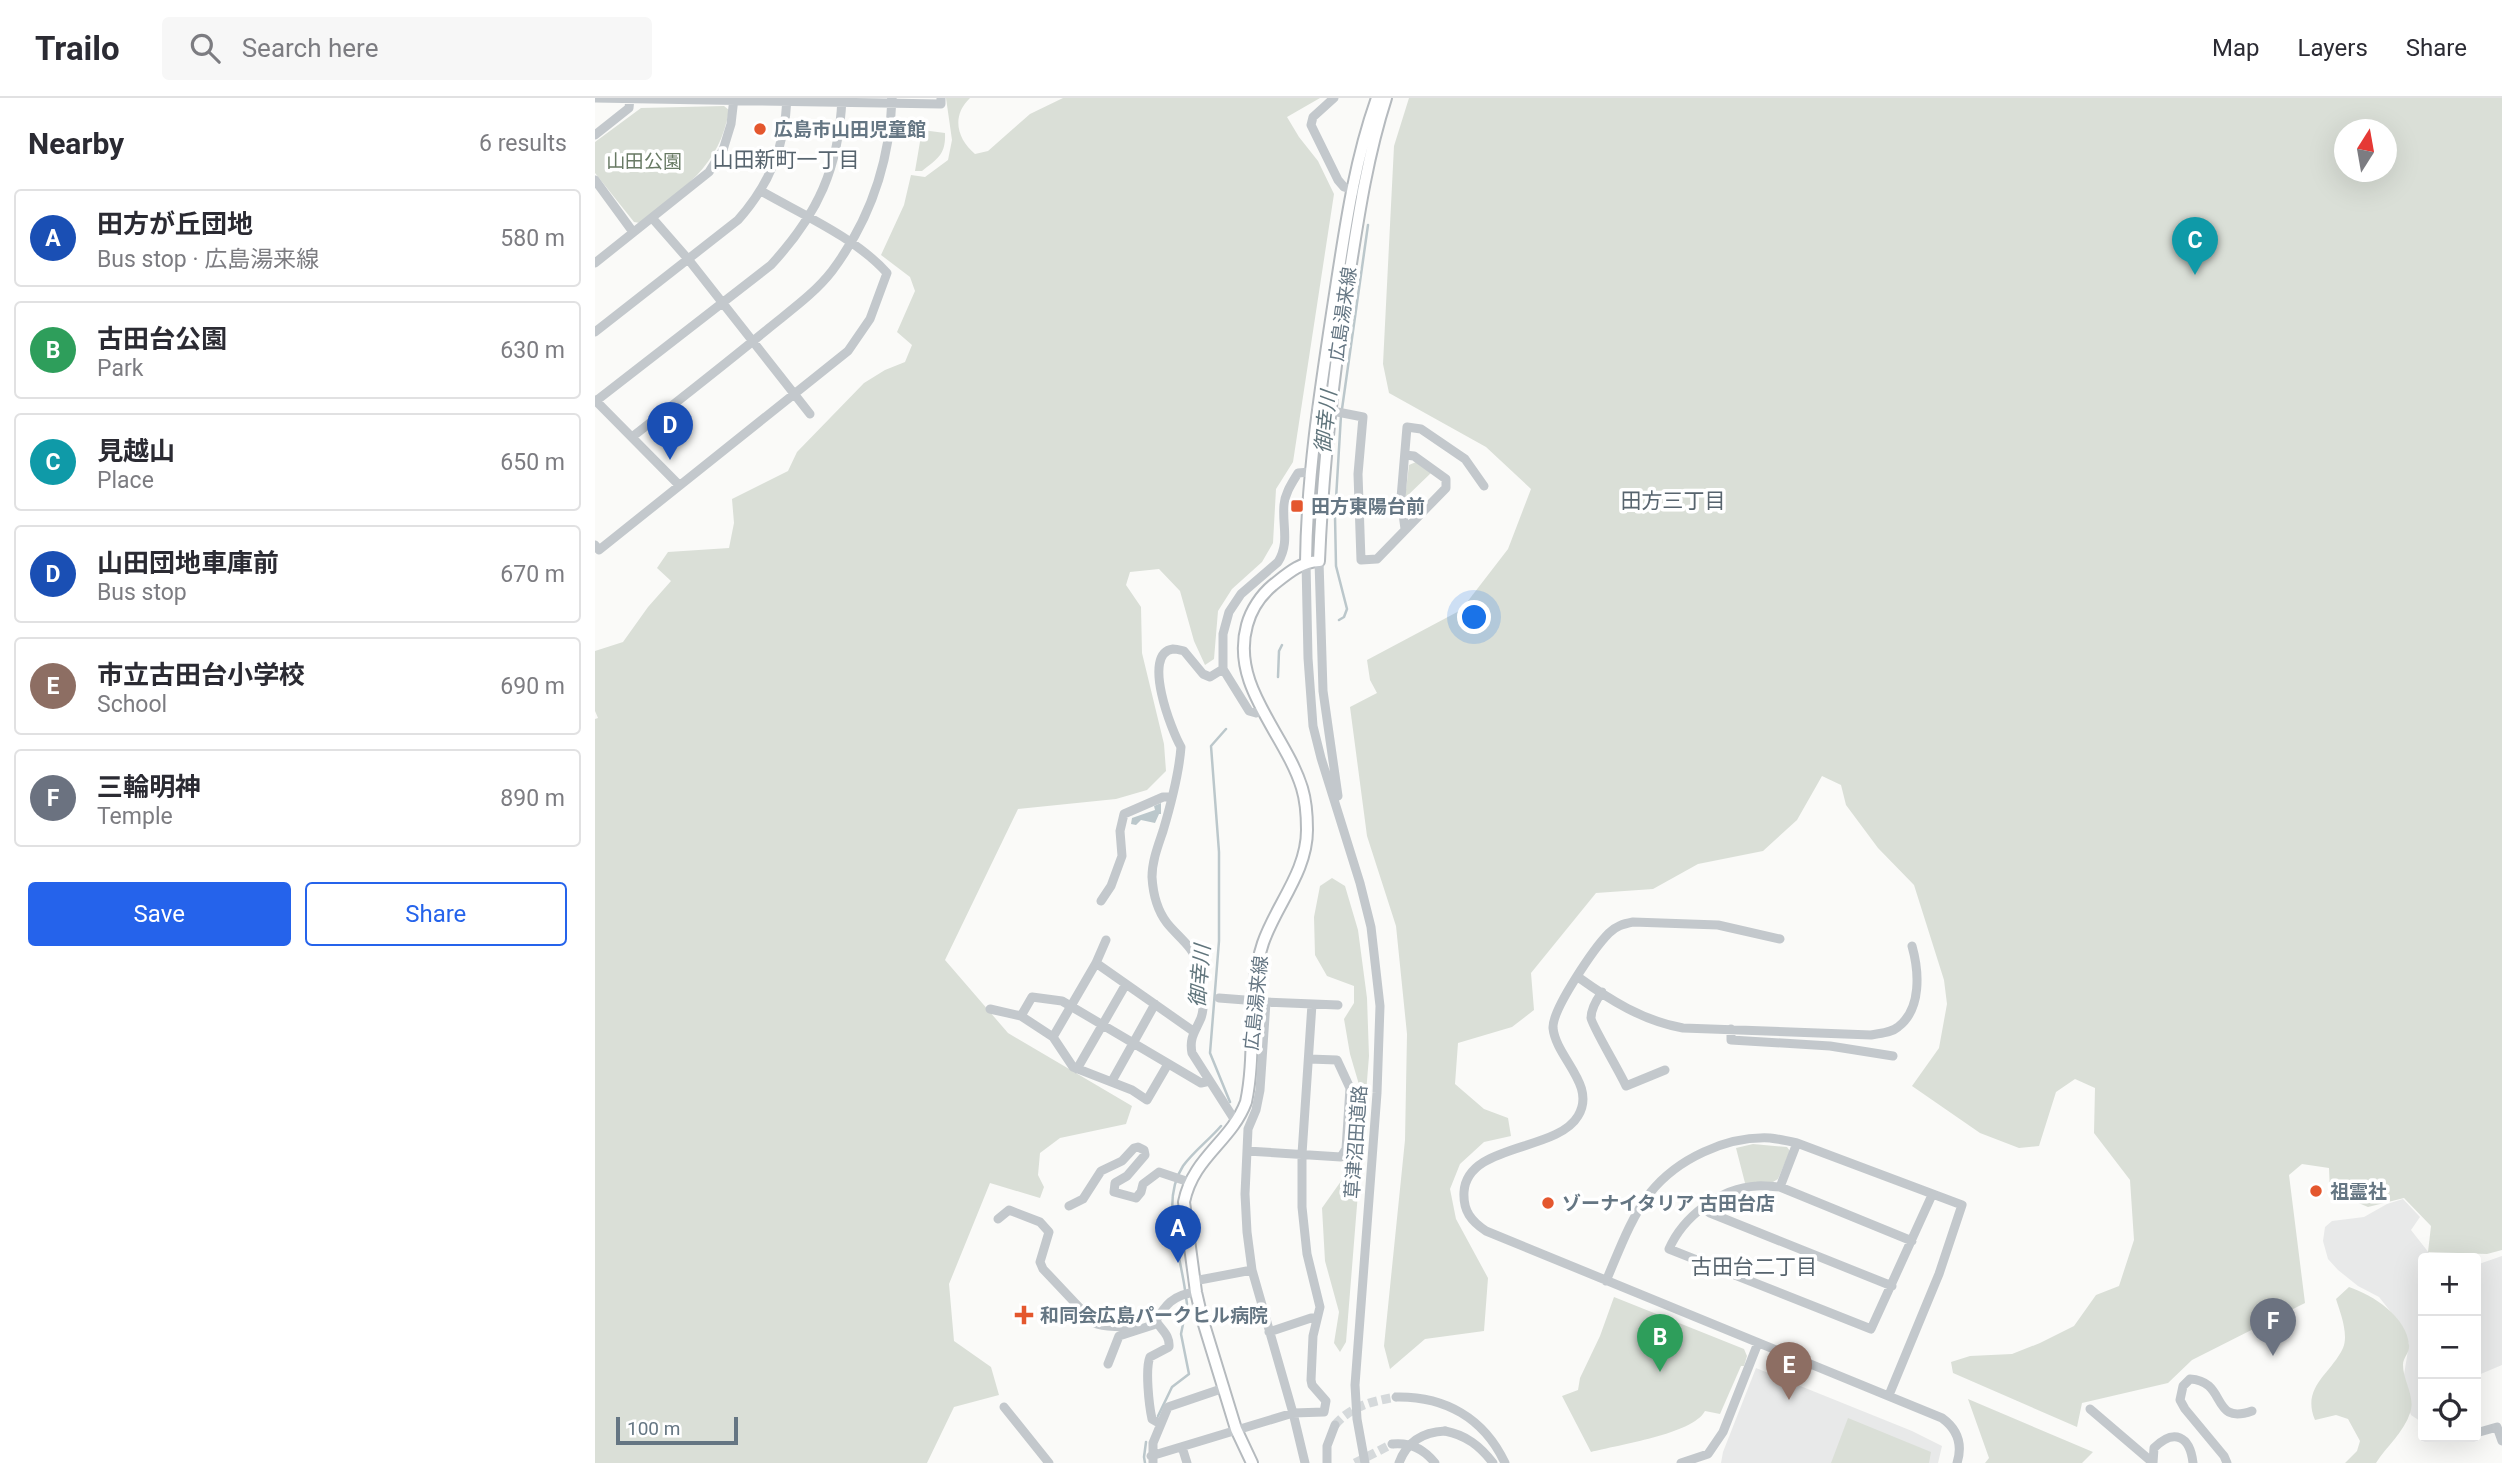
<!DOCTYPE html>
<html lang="en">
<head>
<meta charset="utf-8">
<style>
  :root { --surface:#fff; --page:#f7f7f7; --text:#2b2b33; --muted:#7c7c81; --line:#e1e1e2; --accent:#2563eb }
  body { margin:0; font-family:Roboto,"Noto Sans JP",sans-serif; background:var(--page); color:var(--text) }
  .controls { position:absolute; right:21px; bottom:21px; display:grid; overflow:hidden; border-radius:7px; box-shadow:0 7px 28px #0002 }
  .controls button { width:63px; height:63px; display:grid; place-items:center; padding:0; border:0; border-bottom:2px solid var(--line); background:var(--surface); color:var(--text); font:35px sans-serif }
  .compass { position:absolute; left:1739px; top:21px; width:63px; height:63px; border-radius:50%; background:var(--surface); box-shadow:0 7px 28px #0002; rotate:11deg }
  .scale { position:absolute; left:21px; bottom:18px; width:122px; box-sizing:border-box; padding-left:7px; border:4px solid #657683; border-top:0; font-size:19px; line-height:24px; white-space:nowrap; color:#657683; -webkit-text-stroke:5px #fff; paint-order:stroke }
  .you { position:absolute; left:880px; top:520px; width:24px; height:24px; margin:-18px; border:5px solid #fff; border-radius:50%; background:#1a73e8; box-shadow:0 0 0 10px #1a73e833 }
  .badge { display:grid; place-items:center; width:46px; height:46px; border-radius:50%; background:var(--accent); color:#fff; font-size:23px; font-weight:700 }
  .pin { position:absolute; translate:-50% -58px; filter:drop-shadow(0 2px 4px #0008) }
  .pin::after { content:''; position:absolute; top:37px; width:24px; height:21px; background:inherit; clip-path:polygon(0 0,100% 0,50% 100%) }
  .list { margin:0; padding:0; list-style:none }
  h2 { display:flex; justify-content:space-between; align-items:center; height:91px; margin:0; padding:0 28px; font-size:30px }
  h2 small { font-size:23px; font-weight:400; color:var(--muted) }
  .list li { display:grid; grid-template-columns:46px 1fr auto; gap:21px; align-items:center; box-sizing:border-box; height:98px; margin:0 14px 14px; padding:0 14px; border:2px solid var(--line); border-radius:7px }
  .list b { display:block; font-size:26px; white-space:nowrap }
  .list p { margin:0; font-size:23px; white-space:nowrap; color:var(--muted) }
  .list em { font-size:23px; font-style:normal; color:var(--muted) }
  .actions { display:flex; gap:14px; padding:21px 28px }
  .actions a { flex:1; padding:16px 0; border:2px solid var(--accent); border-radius:7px; text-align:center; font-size:24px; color:var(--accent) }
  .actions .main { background:var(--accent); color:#fff }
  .icon { flex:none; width:38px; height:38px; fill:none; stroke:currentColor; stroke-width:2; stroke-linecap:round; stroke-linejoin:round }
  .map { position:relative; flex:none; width:1907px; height:1365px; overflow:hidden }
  header { display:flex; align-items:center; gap:42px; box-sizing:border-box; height:98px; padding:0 35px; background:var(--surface); border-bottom:2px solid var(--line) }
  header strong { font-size:33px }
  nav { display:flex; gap:38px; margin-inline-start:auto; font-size:24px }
  .search { width:490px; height:63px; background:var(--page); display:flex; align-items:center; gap:18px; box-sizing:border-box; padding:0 24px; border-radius:7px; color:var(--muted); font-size:26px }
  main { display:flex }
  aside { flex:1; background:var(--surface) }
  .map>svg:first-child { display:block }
  .built { fill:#e8e9e9 }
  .green { fill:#dadfd7; fill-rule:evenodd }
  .water { fill:#bbc7cb }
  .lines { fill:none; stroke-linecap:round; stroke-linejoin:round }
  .stream { stroke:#bbc7cb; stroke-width:2.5 }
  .minor-tunnel { stroke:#d5d9db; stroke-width:9; stroke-dasharray:9 4.5; stroke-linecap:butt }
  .major-casing { stroke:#b5babe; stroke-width:14 }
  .minor { stroke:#c3c8cc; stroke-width:9 }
  .major { stroke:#fff; stroke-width:10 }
  .minor-bridge { stroke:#c3c8cc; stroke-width:9 }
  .poi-dot { fill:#e4572e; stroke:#fff; stroke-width:2.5 }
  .labels { text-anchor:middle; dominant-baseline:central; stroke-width:7; stroke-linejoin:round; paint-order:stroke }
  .poi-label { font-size:19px; font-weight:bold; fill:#657683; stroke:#fff; text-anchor:start }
  .park-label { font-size:19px; fill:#687a64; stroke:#fff }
  .street-label { font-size:19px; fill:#657683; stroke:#fff }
  .neighbourhood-label { font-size:21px; fill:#57646e; stroke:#fff }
  .water-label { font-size:21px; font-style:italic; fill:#60757c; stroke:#fff }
</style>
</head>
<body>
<header>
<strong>Trailo</strong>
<div class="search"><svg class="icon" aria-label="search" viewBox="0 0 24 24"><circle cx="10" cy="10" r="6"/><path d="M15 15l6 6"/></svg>Search here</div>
<nav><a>Map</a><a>Layers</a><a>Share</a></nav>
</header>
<main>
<aside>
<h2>Nearby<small>6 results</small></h2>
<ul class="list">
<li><span class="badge" style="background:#1a4fb4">A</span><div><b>田方が丘団地</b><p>Bus stop · 広島湯来線</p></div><em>580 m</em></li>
<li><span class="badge" style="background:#2e9e5b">B</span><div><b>古田台公園</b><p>Park</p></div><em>630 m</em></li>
<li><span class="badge" style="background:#0f9aa8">C</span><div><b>見越山</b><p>Place</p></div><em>650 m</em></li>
<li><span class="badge" style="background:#1a4fb4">D</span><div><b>山田団地車庫前</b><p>Bus stop</p></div><em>670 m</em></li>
<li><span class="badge" style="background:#8d6e63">E</span><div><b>市立古田台小学校</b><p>School</p></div><em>690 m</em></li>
<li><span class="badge" style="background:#6b7280">F</span><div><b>三輪明神</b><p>Temple</p></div><em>890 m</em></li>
</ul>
<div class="actions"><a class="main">Save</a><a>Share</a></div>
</aside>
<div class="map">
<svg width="1907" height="1365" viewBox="0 0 1907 1365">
  <rect width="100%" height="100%" fill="#fafaf8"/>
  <!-- built -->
  <path class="built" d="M1808 1101 1825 1119 1816 1132 1838 1160H1828V1325L1816 1317 1812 1307 1808 1283 1814 1246 1804 1224 1784 1199 1763 1188 1743 1172 1733 1161 1728 1143 1730 1129 1737 1123 1769 1119 1792 1106Z
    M1907 1158V1267L1881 1278V1167Z
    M1161 1270 1317 1333 1347 1348 1343 1365H1126L1128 1354Z"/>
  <!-- green -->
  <path class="green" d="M351 0H375C356 18 362 41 380 56L393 53 435 16 468 0H725L692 19 704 39 723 63 739 96 698 364 681 391 678 445 667 464 637 491 623 513 619 561 610 567 599 543 585 493 564 471 535 474 531 487 546 509 547 555 569 646 571 673 552 692 521 701 423 711 350 862 413 935 537 1008 531 1026 465 1040 445 1055 443 1077 449 1089 445 1100 395 1085 354 1186 359 1243 396 1269 404 1297 359 1309 332 1365H0V621L3 620 0 613V553L28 544 53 509 76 483 62 470 73 454 134 450 139 425 137 401 193 373 202 354 269 285 290 272 310 264 317 247 302 234 320 193 315 179 286 157 309 107 316 77 330 79 353 62 357 42Z
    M814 0H1907V1152L1892 1156 1833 1154 1836 1128 1809 1100 1773 1109 1735 1093 1734 1070 1707 1066 1694 1077 1710 1205 1597 1262 1573 1285 1487 1305 1482 1329 1358 1275 1356 1264 1375 1258 1417 1256 1445 1245 1479 1228 1501 1197 1524 1188 1539 1142 1535 1082 1499 1035 1500 990 1480 981 1461 994 1444 1048 1424 1050 1385 1035 1317 988 1344 950 1352 906 1349 882 1319 787 1283 750 1251 707 1246 687 1227 678 1202 722 1168 753 1103 766 1058 791 1001 795 936 875 939 912 917 929 863 945 860 986 889 1011 913 1020 916 1038 889 1044 865 1066 855 1091 861 1121 893 1180 889 1233 830 1241 795 1271 789 1248 810 1042 812 936 801 828 772 738 755 609 782 595 775 582 772 562 866 512 913 451 936 391 891 349 794 295 788 266 799 48ZM1750 32H1792V74H1750Z
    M129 8 134 12C125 69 87 91 45 125L39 124 0 75V44L46 10Z
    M327 32 350 35C351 57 342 61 327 73H320Z
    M821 364 836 375 810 400 814 367Z
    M737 780 750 788 763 832 772 900 774 958 751 1244 745 1254 739 1245 744 1214 730 1163 727 1110 761 1062 765 990 755 956 749 921 759 905V888L732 878 720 857 719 819 725 788Z
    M1158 1046 1192 1049 1195 1053 1183 1081 1178 1084 1150 1085 1141 1050Z
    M1754 1189C1778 1197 1812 1219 1814 1247 1815 1255 1808 1259 1808 1267 1808 1283 1821 1299 1815 1315 1809 1334 1791 1349 1781 1365H1750L1762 1353 1765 1343 1753 1321 1741 1317 1720 1322C1706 1289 1736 1276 1748 1250 1754 1236 1745 1214 1741 1201Z
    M1019 1199 1149 1251 1152 1258 1149 1268H1146L1125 1316 1110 1313C1098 1336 1022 1347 996 1354L967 1298 983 1292 985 1280 1005 1238Z
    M1373 1301 1498 1354 1487 1365H1390L1394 1360Z
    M1253 1320 1336 1354 1334 1365H1236Z"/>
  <!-- water -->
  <path class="water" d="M566 705V716H564L560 725 546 722 541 727 536 726 537 720 560 712 559 708Z"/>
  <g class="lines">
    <!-- stream -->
    <path class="stream" d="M747 311 773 127
      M744 522 749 519 752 511 741 468 740 418 746 317
      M683 579 684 553 687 547
      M631 631 616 648 624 754V843L615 955 635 1004
      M590 1192C585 1154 565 1103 588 1068 599 1053 614 1042 626 1028
      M563 1318 577 1289 594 1276 586 1236 592 1206 591 1199
      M550 1365 549 1359 551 1344"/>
    <!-- minor-tunnel -->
    <path class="minor-tunnel" d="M740 1327C756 1308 778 1303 801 1299
      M760 1365 797 1346"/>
    <defs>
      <path id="major" d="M711 464C712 378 725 294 738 209 749 139 758 67 782 0
        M657 1365 641 1331 607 1220 601 1194 589 1104C598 1059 636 1044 651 1004 662 952 651 896 668 845 681 807 712 774 712 732 712 718 711 703 707 690 690 635 635 588 652 527 656 512 666 497 678 487 692 476 705 464 724 463 728 365 739 269 755 172 764 114 773 56 791 0"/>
    </defs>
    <!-- major casing -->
    <use href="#major" class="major-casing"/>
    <!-- minor -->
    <path class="minor" d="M0 0 346 6V0
      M739 0 718 19 716 27 743 82 749 89 762 93
      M0 37 34 10 35 0
      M0 82 38 134
      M58 121 93 161 215 316
      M0 165 114 74 128 52 136 26 139 0
      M0 234 143 122C175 86 190 48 192 0
      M0 302 84 387
      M1 303 176 167C223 116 244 70 247 0
      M722 310 768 319 763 376 766 462 782 461 851 390V381L819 358 810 357
      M37 339C83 303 129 267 174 230 196 212 220 195 237 173 275 122 295 63 297 0
      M810 431 806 400 812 329 826 331 870 361 889 388
      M0 447 4 452 253 253 275 221 292 175C261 140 206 116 166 93
      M724 463 728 593 743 698
      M711 464 713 560 718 628 726 660 765 785 776 829 785 908 782 995 760 1287 762 1321 770 1365
      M628 571 615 579 608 576 589 553C585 552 582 551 578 551 546 555 577 634 586 649 584 676 576 706 568 733 563 748 557 763 557 779 558 796 562 812 572 825 583 839 599 849 603 867 607 882 611 906 606 920 600 934 594 940 597 955L641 1024
      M667 613 661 615 654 613 628 571V536L634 514 646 496 683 464C695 444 687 428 689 407 690 395 697 385 703 375L715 374
      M506 803 516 788 527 758 525 733 529 716 568 699H576
      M1185 841 1123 827 1038 824C1028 826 1021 828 1014 835 1000 849 957 911 958 930 961 960 1002 987 983 1018 962 1054 872 1045 869 1094 868 1113 876 1123 891 1133L1347 1320C1362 1331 1368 1346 1362 1365
      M501 865 598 933
      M983 879C1015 902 1048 923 1088 930L1276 937C1286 935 1296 935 1303 929 1327 911 1324 873 1317 848
      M1007 894C1002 901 996 911 996 920 996 926 1026 976 1031 988L1070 972
      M624 900 650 902
      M395 911 426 918 458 939 478 969 537 992 552 1002 573 966
      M426 918 437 899 467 903 606 985 615 983
      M1136 931V942L1235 948 1298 958
      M458 939 501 865 511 842
      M482 971 531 886
      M517 983 560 906
      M652 1053 746 1059 751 1051 755 990 742 962 714 961
      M1185 1089 1202 1045
      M474 1108 488 1101 506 1073 527 1063 539 1050 543 1049 549 1052 550 1057 532 1078 520 1085 519 1094 541 1100 546 1094 548 1086 564 1074 594 1084
      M1108 1110 1115 1115 1297 1188
      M403 1121 414 1112 445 1124 454 1134 445 1164 448 1171 499 1225C512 1231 528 1226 541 1232
      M1317 1143 1185 1089C1177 1089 1169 1087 1162 1088 1125 1090 1088 1119 1074 1151L1276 1231 1337 1097
      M599 1183 657 1172
      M1011 1183C1024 1153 1035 1121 1055 1095 1082 1061 1131 1038 1175 1040 1184 1041 1193 1043 1202 1045L1367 1107 1344 1176 1294 1297
      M561 1223C567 1233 575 1237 574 1249L555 1259C550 1271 554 1307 557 1321L564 1325
      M674 1234 716 1220H722
      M513 1266 524 1238 558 1227C570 1208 576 1197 601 1194
      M801 1299C850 1298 889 1320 910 1365
      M409 1309 454 1365
      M1495 1311 1557 1364
      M850 1333C871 1337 885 1348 898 1365
      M1881 1335 1902 1329 1907 1343
      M797 1346C815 1344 829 1351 840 1365
      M587 1349 592 1365
      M556 1358 698 1315 729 1314 731 1303 717 1287 716 1282 718 1238 725 1209 712 1156 707 1109V1056L717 906
      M558 1365V1345L573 1309 629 1290
      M710 1365 698 1315 657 1172 652 1134 650 1096 653 1031 661 1012 665 992 671 904 743 907
      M732 1365V1348L740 1327
      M1086 1365 1113 1356 1128 1334 1163 1245
      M1558 1365 1559 1350C1579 1330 1595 1338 1598 1365
      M1632 1365 1629 1358 1590 1311 1585 1302 1588 1288 1595 1281C1633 1283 1615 1328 1657 1313"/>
    <!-- major -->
    <use href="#major" class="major"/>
    <!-- minor-bridge -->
    <path class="minor-bridge" d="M804 1365C812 1343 828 1334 850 1333"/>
  </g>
  <!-- markers -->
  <g class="poi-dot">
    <circle cx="165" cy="31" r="7"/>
    <rect x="695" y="401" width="14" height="14" rx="3.5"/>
    <circle cx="1721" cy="1093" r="7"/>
    <circle cx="953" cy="1105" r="7"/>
    <path d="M425.5 1206.5h7v7h7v7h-7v7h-7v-7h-7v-7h7z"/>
  </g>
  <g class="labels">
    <!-- poi labels -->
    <g class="poi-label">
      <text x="179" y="31">広島市山田児童館</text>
      <text x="716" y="408">田方東陽台前</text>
      <text x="1735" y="1093">祖霊社</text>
      <text x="967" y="1105">ゾーナイタリア 古田台店</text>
      <text x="445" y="1217">和同会広島パークヒル病院</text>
    </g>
    <!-- park labels -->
    <g class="park-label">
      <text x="49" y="63">山田公園</text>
    </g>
    <!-- street labels -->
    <g class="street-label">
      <text transform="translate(748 216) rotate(-82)">広島湯来線</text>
      <text transform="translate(661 905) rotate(-84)">広島湯来線</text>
      <text transform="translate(761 1044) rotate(-86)">草津沼田道路</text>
    </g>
    <!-- neighbourhood labels -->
    <g class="neighbourhood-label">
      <text x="191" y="62">山田新町一丁目</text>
      <text x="1078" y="403">田方三丁目</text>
      <text x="1159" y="1169">古田台二丁目</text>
    </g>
    <!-- water labels -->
    <g class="water-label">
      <text transform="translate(731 324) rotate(-84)">御幸川</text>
      <text transform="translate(605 878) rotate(-85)">御幸川</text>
    </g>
  </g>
</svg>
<div class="controls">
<button>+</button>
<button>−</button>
<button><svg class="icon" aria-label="locate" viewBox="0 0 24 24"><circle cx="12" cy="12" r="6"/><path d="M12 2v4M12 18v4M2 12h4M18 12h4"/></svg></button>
</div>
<svg class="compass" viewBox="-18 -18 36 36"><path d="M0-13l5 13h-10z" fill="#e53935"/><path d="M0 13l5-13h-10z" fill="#7c7c81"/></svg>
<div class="scale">100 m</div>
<div class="you"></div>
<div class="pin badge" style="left:583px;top:1165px;background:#1a4fb4">A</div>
<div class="pin badge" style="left:1065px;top:1274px;background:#2e9e5b">B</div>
<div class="pin badge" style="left:1600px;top:177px;background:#0f9aa8">C</div>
<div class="pin badge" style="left:75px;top:362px;background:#1a4fb4">D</div>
<div class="pin badge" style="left:1194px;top:1302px;background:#8d6e63">E</div>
<div class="pin badge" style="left:1678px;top:1258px;background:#6b7280">F</div>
</div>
</main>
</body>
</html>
